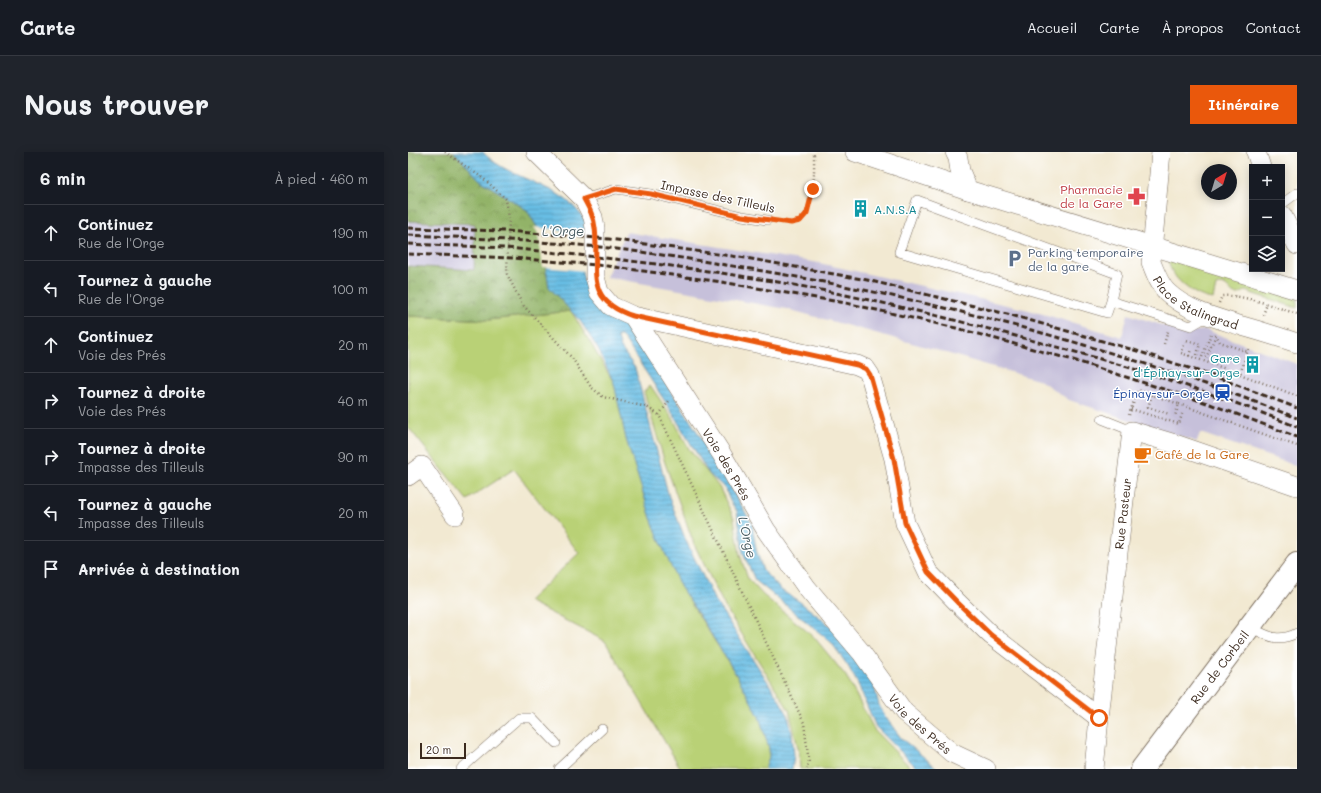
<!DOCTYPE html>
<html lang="fr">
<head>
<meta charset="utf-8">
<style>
  :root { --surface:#171b24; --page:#20242c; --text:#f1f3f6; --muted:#9ea1a6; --line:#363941; --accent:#ea580c }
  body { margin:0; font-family:Mali,sans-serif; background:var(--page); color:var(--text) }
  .controls { position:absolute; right:12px; top:12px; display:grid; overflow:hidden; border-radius:0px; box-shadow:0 2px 10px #0003 }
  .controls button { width:36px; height:36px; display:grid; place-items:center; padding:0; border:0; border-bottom:1px solid var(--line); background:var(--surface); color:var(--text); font:20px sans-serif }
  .compass { position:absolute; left:793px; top:12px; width:36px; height:36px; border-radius:50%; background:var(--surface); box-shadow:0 2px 10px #0003; rotate:38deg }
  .scale { position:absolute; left:12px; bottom:10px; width:46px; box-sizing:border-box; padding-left:4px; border:2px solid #3b2a1e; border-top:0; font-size:11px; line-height:14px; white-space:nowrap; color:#3b2a1e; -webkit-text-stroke:3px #fff; paint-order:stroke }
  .stop { position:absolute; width:12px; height:12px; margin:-9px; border:3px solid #ea580c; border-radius:50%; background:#fff }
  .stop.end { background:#ea580c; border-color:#fff; box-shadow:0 1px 4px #0008 }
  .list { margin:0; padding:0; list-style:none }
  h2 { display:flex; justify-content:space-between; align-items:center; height:52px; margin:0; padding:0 16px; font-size:17px }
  h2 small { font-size:13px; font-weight:400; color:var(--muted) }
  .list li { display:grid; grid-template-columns:26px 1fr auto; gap:12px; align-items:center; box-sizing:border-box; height:56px; padding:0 16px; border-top:1px solid var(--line) }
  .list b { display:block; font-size:15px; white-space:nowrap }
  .list p { margin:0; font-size:13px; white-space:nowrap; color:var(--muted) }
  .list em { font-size:13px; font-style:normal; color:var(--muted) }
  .icon { flex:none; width:22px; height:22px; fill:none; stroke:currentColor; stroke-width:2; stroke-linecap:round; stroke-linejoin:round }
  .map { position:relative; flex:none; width:889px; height:617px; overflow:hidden; border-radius:0px }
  header { display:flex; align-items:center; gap:24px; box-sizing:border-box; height:56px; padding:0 20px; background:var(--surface); border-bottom:1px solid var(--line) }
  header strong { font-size:19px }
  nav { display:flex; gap:22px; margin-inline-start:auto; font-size:14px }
  .intro { display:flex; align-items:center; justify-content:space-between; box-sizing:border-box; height:96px; padding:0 24px }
  h1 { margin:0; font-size:28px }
  .button { padding:10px 18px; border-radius:0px; background:var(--accent); color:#fff; font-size:14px; font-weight:700 }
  main { display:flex; gap:24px; padding:0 24px }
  aside { flex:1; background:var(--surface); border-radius:0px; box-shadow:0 2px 10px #0003 }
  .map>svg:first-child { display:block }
  .railway { fill:#c6c0da }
  .grass { fill:#b9d176; stroke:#7a7e4a }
  .forest { fill:url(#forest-crowns); stroke:#666e42 }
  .water { fill:url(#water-rules); stroke:#517481 }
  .pier { fill:#f2e9d2 }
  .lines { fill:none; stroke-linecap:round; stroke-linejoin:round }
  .lane-casing { stroke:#7b6d5d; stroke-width:10 }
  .street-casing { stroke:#7b6d5d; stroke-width:20 }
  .secondary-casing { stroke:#7b6d5d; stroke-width:24 }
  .path { stroke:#7b6d5d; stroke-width:2.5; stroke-dasharray:1 3; stroke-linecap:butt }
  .lane { stroke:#fff; stroke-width:9 }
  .street { stroke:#fff; stroke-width:19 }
  .secondary { stroke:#fff; stroke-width:22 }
  .rail { stroke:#3b2a1e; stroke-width:3; stroke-dasharray:6 3; stroke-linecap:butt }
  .route { stroke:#ea580c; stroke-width:5 }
  .labels { text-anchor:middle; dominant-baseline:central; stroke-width:3; stroke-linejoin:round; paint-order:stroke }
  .health-label { font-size:12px; fill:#be3a42; stroke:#fff; text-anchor:end }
  .street-label { font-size:12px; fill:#3b2a1e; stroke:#fff }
  .culture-label { font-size:12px; fill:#0d838f; stroke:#fff; text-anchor:start }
  .service-label { font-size:12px; fill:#4e5e75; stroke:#fff; text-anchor:start }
  .transit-label { font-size:12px; fill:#164399; stroke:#fff; text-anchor:end }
  .food-label { font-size:12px; fill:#c56008; stroke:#fff; text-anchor:start }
  .water-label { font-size:13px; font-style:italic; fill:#4a5d63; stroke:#fff }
</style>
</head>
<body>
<header>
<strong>Carte</strong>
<nav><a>Accueil</a><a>Carte</a><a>À propos</a><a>Contact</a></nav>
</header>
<div class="intro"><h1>Nous trouver</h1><a class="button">Itinéraire</a></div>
<main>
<aside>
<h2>6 min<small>À pied · 460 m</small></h2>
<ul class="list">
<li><svg class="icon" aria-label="ahead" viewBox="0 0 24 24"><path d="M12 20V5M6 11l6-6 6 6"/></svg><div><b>Continuez</b><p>Rue de l'Orge</p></div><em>190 m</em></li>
<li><svg class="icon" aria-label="left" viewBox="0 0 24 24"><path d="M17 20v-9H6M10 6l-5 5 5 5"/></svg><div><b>Tournez à gauche</b><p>Rue de l'Orge</p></div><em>100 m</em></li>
<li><svg class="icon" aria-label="ahead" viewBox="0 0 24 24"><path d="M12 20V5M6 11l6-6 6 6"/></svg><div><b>Continuez</b><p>Voie des Prés</p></div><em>20 m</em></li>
<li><svg class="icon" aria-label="right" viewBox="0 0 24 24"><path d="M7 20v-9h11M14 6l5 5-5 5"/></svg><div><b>Tournez à droite</b><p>Voie des Prés</p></div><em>40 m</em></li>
<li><svg class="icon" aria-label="right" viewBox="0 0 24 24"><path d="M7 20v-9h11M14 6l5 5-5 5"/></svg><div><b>Tournez à droite</b><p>Impasse des Tilleuls</p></div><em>90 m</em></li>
<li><svg class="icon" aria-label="left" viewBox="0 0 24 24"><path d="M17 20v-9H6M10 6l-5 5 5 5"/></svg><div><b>Tournez à gauche</b><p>Impasse des Tilleuls</p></div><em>20 m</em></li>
<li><svg class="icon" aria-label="arrive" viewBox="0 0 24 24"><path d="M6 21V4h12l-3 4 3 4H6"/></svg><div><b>Arrivée à destination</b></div></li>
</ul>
</aside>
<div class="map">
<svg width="889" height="617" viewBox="0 0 889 617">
  <defs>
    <pattern id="forest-crowns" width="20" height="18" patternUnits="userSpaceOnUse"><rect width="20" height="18" fill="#92b367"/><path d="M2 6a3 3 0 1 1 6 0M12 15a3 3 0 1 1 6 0" fill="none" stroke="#789254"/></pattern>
    <pattern id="water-rules" width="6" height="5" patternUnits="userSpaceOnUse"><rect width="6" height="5" fill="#67bde4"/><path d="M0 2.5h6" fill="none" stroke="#569ab8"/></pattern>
  </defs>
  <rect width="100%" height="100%" fill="#fff"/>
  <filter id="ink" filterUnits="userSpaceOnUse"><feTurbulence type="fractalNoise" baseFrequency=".025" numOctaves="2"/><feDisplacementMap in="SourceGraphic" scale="8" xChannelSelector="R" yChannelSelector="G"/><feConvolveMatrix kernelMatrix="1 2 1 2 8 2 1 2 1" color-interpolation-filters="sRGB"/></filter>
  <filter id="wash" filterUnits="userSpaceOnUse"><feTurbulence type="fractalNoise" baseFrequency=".012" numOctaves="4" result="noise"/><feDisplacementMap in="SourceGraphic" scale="16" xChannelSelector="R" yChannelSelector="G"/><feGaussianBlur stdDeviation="0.9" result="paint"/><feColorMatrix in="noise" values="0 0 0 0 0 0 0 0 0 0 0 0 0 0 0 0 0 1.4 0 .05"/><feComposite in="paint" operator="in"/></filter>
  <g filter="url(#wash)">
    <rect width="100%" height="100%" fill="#f2e9d2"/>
    <!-- railway -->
    <path class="railway" d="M0 69 67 72V118L0 134Z
      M218 80 411 111 621 158 714 185 720 162 775 180 798 178 889 212V314L792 281 789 290 661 248 633 229 511 193 379 157 198 125Z"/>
    <!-- grass -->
    <path class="grass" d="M760 105 889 142V156L837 139C822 148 825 136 814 132L808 134 805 147C786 145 760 125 760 105Z
      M163 159 182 190 206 231 218 287 243 366 257 401 272 434 329 524 351 564 361 596V605L357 617H273L197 489 120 449 171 401 106 317 59 348 0 275V164L80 168Z
      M242 233 264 265 281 297 311 335 326 366 332 403 340 427 355 443 406 485 438 524 467 579 504 617H392L391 600 381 558 317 455 286 392 257 311 236 240Z"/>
    <!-- forest -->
    <path class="forest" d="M0 0H46L72 28 119 58 132 80 141 135 163 159 80 168 0 164V114L66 118 67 72 0 69Z"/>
    <!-- water -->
    <path class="water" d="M46 0H75C95 23 138 30 162 51 168 56 173 63 178 69L174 121 176 128 200 162V168L210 169 223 176 308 309 344 372 348 397 354 416 359 423 373 438 392 450 425 476 465 530 471 553 476 563 493 586 530 617H510L468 575 449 530 440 514 423 490 347 428 335 401 329 359 322 349 317 336 301 322 262 257 217 188 213 184H209L213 196 227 216 261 345 278 389 306 447 369 544 380 563 384 582 386 604 384 617H357L361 605V596L351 564 329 524 297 472 272 434 257 401 243 366 218 287 206 231 190 197 173 170 141 135 132 80 119 58 72 28Z"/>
    <!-- pier -->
    <path class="pier" d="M126 75 180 80 177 119 135 115 130 81Z"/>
  </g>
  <g filter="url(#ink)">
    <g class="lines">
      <defs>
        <path id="lane" d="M176 47 208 37 243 42 334 64 359 68
          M874 52 889 41
          M703 149 699 161 491 100 509 48 709 122 703 149 783 174 800 164
          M694 267 724 279
          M842 475C860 484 869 491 889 481
          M53 617 111 566H124L148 591
          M151 617 194 577"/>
        <g id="street">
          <path id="s1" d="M128 0 176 47 185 65 187 76V125L191 140 203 154 225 164 313 301 358 378 399 436 453 500 496 560 544 601 578 617"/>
          <path d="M447 0 560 38 889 138"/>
          <path d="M547 0 550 6 552 19 560 38"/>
          <path id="s2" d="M753 0 743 110C747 120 751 132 759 140 779 159 808 166 834 174 852 179 871 185 889 191"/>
          <path d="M848 0 853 15"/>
          <path d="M874 63 889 93"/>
          <path d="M225 164 449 213 458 217 462 223 486 307 497 371 520 420 550 451 583 483 691 566"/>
          <path d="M0 324 14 314 47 363"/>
          <path id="s3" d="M686 617 691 566 724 279 764 291 889 334"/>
        </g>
        <g id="secondary">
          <path id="s4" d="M734 617 889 412"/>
        </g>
      </defs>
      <!-- lane casing -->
      <use href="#lane" class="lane-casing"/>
      <!-- street casing -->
      <use href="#street" class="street-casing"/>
      <!-- secondary casing -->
      <use href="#secondary" class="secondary-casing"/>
      <!-- path -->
      <path class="path" d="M37 0 76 27 98 47 101 66 99 122 114 152 164 206 183 235 195 245 239 255 251 263 396 571 401 611 399 617
        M369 69 383 71 392 69C408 50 406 24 406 0
        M811 151 814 144C835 142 868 155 889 162
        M855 163 859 152
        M756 192 760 179
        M789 203 792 192 778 188 773 201 832 222 841 195H840
        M781 204 783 197
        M794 205 803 182
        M798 206 808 183 812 190 840 200
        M832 222 889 244
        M744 243 740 255 761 262
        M771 252 889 294
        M723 257 771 272 775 259
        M251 263 261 249
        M721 263 730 238 771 252 767 264"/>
      <!-- lane -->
      <use href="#lane" class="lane"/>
      <!-- street -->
      <use href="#street" class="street"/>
      <!-- secondary -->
      <use href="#secondary" class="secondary"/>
      <!-- rail -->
      <path class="rail" d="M0 76 97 79 201 87 338 106 459 128 603 163 726 198 811 226 889 256
        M0 83C67 86 134 89 201 96 260 103 319 113 378 123 552 154 724 201 889 266
        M0 92C37 94 73 94 110 97 204 106 299 117 392 134 467 148 541 166 615 186 708 210 800 238 889 275
        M0 102 105 106 199 114 307 129 438 151 548 176 665 208 802 252 889 285"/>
    </g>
  </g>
  <g class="lines" filter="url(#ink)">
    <!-- route -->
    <path class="route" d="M405 37 399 61 392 69 383 71 334 64 243 42 208 37 176 47C181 56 186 65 187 76 192 116 173 147 225 164L449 213 458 217 462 223 486 307 497 371 520 420 550 451 583 483 691 566"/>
  </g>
  <!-- icons -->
  <defs>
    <symbol id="pharmacy-bare" viewBox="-9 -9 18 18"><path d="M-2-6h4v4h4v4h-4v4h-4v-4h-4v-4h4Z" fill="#e0444e" stroke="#fff" stroke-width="2.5" paint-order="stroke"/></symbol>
    <symbol id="building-bare" viewBox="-9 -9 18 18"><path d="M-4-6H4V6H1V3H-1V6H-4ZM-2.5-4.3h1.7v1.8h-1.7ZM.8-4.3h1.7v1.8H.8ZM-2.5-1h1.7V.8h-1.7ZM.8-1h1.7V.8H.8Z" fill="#0f9aa8" stroke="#fff" stroke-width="2.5" paint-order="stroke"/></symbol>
    <symbol id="parking-bare" viewBox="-9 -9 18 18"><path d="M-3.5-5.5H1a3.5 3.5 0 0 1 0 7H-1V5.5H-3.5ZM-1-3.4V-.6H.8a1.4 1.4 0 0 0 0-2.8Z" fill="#5c6f8a" stroke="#fff" stroke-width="2.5" paint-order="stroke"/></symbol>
    <symbol id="station-bare" viewBox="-9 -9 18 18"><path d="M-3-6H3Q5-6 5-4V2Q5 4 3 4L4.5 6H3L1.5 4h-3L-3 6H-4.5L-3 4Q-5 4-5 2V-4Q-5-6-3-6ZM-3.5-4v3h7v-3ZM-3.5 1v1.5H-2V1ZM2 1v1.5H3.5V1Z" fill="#1a4fb4" stroke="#fff" stroke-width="2.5" paint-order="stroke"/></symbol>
    <symbol id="cafe-bare" viewBox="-9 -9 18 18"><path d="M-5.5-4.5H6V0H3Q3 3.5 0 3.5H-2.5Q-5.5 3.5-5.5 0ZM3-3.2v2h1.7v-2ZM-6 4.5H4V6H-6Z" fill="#e8710a" stroke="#fff" stroke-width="2.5" paint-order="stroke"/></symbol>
  </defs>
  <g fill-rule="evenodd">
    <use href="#pharmacy-bare" x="716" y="32" width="25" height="25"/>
    <use href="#building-bare" x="440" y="44" width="25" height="25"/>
    <use href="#parking-bare" x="594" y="94" width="25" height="25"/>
    <use href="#building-bare" x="832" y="200" width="25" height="25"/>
    <use href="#station-bare" x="802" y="228" width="25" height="25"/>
    <use href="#cafe-bare" x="722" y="290" width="25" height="25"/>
  </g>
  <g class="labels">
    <!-- health labels -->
    <g class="health-label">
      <text x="715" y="37">Pharmacie<tspan x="715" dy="14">de la Gare</tspan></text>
    </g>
    <!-- street labels -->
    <g class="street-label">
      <text transform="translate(310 44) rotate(12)">Impasse des Tilleuls</text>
      <text stroke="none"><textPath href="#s2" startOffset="175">Place Stalingrad</textPath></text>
      <text stroke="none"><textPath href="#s1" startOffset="381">Voie des Prés</textPath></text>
      <text stroke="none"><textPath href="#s3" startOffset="257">Rue Pasteur</textPath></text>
      <text stroke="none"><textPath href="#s4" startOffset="128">Rue de Corbeil</textPath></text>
      <text stroke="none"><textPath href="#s1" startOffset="706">Voie des Prés</textPath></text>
    </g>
    <!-- culture labels -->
    <g class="culture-label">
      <text x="466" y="57">A.N.S.A</text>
      <text x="832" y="206" text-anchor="end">Gare<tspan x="832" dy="14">d'Épinay-sur-Orge</tspan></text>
    </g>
    <!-- service labels -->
    <g class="service-label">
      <text x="620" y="100">Parking temporaire<tspan x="620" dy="14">de la gare</tspan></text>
    </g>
    <!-- transit labels -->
    <g class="transit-label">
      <text x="802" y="241">Épinay-sur-Orge</text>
    </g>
    <!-- food labels -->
    <g class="food-label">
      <text x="747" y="302">Café de la Gare</text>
    </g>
    <!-- water labels -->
    <g class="water-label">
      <text x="155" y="78">L'Orge</text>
      <text transform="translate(340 385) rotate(77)">L'Orge</text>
    </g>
  </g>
</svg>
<div class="controls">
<button>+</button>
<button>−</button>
<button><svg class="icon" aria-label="layers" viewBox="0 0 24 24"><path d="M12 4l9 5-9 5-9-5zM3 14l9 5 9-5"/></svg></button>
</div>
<svg class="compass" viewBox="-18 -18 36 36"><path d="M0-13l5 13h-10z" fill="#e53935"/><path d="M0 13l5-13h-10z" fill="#9ea1a6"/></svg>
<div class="scale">20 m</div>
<div class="stop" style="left:691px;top:566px"></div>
<div class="stop end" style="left:405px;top:37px"></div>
</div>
</main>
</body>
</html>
